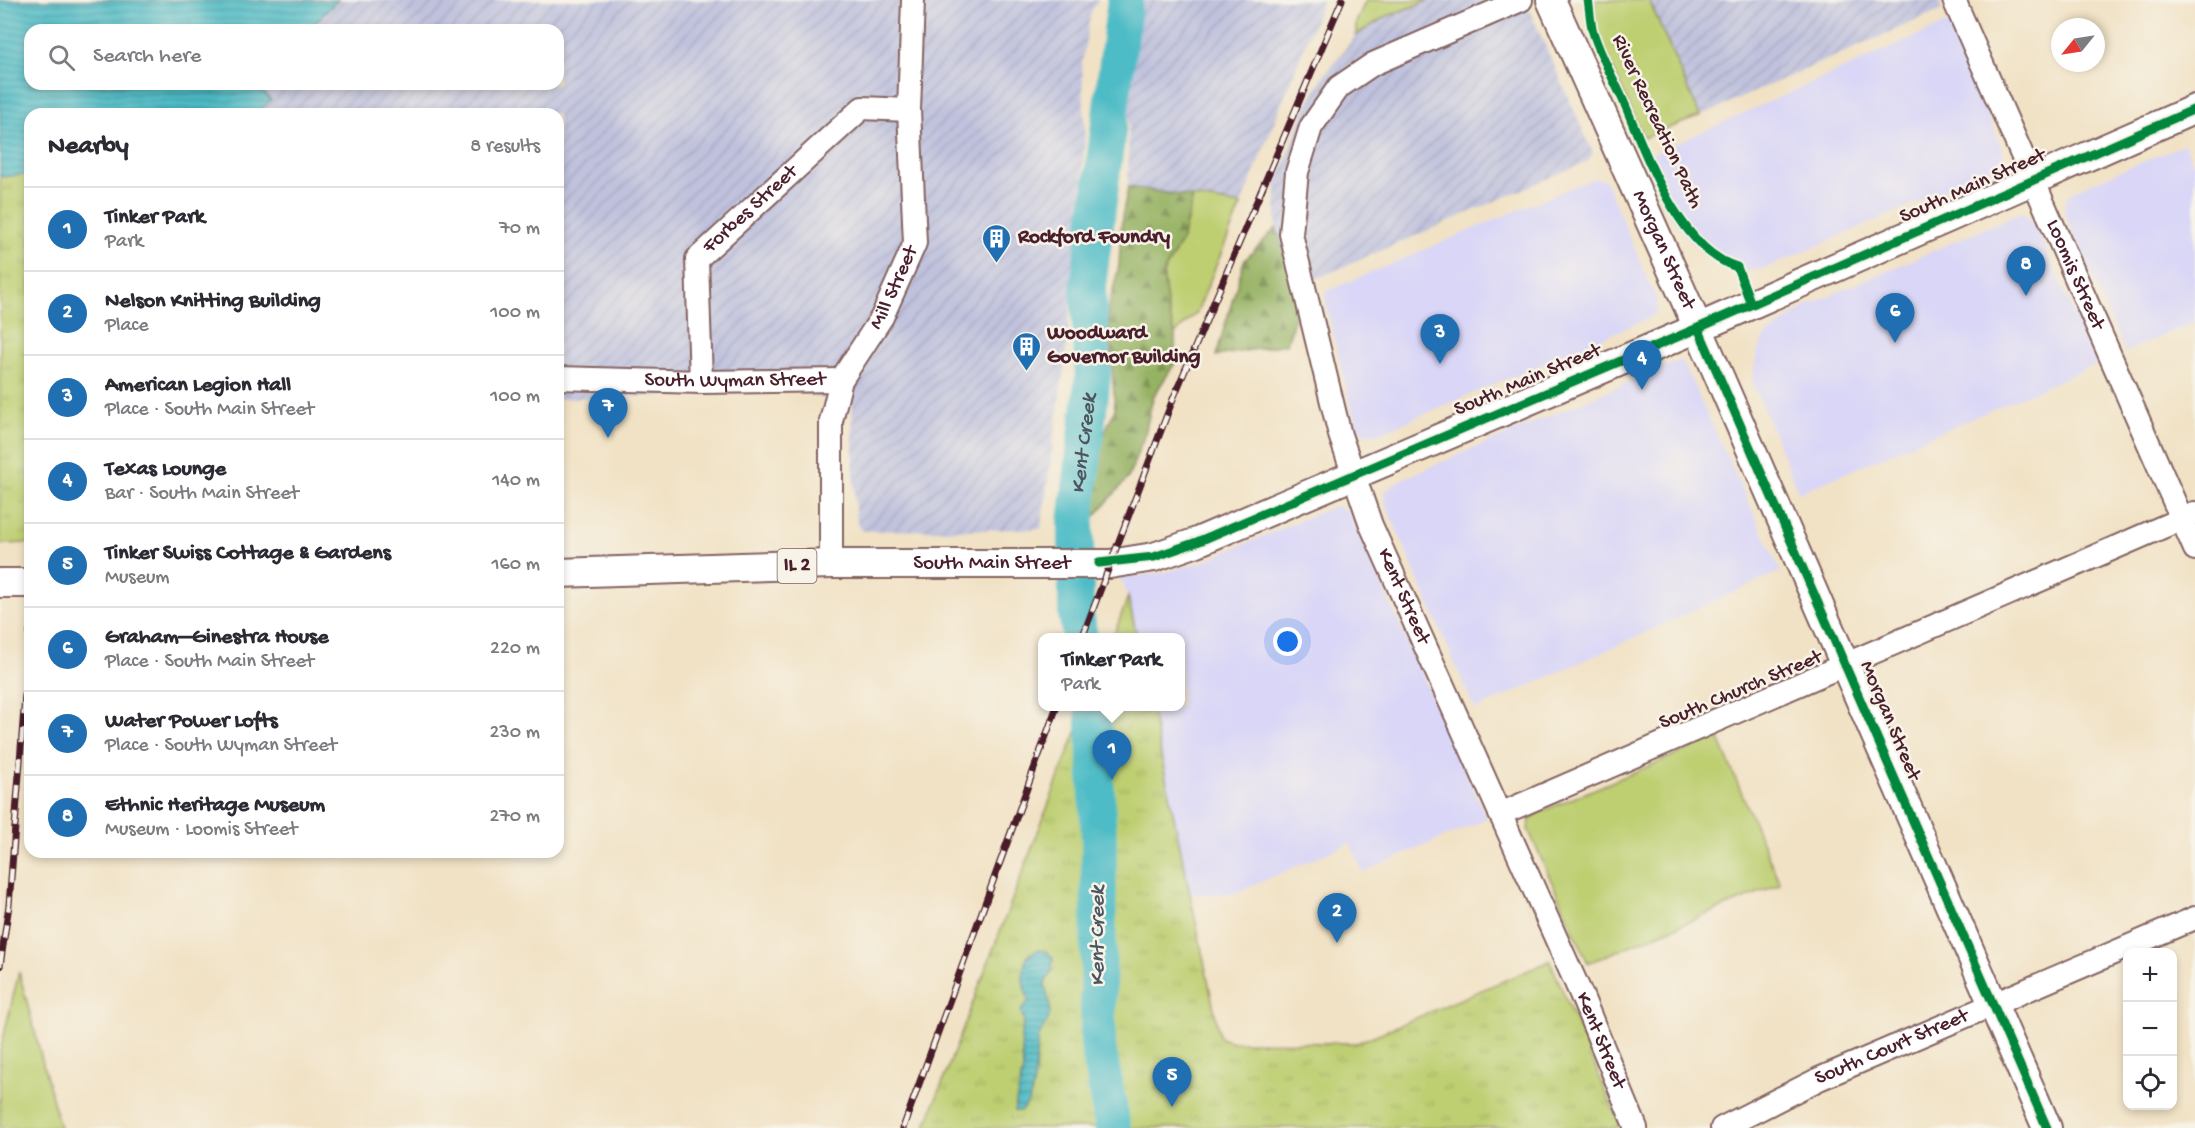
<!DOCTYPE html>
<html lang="en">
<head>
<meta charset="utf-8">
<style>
  :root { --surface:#fff; --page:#f7f7f7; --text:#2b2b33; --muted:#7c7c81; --line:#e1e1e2; --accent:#1f6fb2 }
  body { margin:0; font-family:"Gochi Hand",sans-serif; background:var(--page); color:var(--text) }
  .controls { position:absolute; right:18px; bottom:18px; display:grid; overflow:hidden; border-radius:12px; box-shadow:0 3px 9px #0003 }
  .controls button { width:54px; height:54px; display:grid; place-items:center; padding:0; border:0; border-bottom:2px solid var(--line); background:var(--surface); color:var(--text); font:30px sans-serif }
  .compass { position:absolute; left:2051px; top:18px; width:54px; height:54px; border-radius:50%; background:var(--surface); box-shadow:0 3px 9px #0003; rotate:240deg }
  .you { position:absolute; left:1288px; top:642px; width:21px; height:21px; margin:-15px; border:4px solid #fff; border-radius:50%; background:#1a73e8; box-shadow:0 0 0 9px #1a73e833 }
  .badge { display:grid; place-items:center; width:39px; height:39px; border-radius:50%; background:var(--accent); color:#fff; font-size:20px; font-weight:700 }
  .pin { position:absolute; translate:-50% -50px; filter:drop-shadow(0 2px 3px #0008) }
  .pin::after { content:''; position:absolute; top:32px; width:21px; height:18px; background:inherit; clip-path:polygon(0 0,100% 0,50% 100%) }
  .popup { position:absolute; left:1038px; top:633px; width:147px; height:78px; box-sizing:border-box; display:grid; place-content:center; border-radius:12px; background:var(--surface); filter:drop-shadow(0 2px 4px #0005); font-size:20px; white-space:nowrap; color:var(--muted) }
  .popup b { font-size:22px; color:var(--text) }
  .popup::after { content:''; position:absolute; left:50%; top:100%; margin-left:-12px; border:12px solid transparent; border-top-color:var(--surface) }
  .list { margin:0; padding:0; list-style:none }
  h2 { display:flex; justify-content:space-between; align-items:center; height:78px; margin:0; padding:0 24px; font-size:26px }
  h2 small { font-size:20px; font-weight:400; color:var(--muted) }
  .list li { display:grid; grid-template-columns:39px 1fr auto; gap:18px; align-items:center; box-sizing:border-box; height:84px; padding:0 24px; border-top:2px solid var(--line) }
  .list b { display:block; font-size:22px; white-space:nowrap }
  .list p { margin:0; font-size:20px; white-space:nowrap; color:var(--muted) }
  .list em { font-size:20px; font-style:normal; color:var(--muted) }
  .icon { flex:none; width:33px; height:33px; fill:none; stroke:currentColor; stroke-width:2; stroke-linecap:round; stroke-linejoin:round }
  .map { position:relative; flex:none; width:2195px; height:1128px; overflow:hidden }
  .search { position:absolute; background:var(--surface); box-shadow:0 3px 9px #0003; left:24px; top:24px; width:540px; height:66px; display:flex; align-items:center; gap:15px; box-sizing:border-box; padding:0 21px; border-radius:18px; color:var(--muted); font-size:22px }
  .panel { position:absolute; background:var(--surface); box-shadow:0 3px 9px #0003; left:24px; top:108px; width:540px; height:750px; border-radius:18px }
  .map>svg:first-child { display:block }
  .built { fill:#d9d6f7 }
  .industrial { fill:url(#industrial-furrows) }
  .green { fill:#becf72; stroke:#84774e; stroke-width:1.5 }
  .forest { fill:url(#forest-firs); stroke:#706848; stroke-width:1.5 }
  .park { fill:url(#park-tufts); stroke:#84774e; stroke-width:1.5 }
  .water { fill:url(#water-rules); stroke:#4c6e78; stroke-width:1.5 }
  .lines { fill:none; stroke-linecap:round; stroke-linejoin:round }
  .river { stroke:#4ebcc6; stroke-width:36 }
  .minor-casing { stroke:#846361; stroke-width:26 }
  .major-casing { stroke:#846361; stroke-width:32 }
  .minor { stroke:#fff; stroke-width:22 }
  .major { stroke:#fff; stroke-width:28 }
  .rail-casing { stroke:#4a1f2b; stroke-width:7 }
  .rail { stroke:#f7f3e8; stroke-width:4.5; stroke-dasharray:14; stroke-linecap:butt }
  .cycleway-casing { stroke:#f7f3e8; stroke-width:13 }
  .cycleway { stroke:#00873e; stroke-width:9 }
  .labels { text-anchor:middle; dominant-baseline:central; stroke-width:5; stroke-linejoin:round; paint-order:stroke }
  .shield { fill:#f7f3e8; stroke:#7e5f64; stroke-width:1.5 }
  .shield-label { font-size:20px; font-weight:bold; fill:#4a1f2b }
  .street-label { font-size:21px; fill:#4a1f2b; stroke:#f7f3e8 }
  .poi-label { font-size:21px; font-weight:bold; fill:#4a1f2b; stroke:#f7f3e8; text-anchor:start }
  .water-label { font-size:22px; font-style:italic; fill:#4b5661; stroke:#f7f3e8 }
</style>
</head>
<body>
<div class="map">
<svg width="2195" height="1128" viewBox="0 0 2195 1128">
  <defs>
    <pattern id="industrial-furrows" width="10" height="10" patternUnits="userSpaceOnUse" patternTransform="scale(1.5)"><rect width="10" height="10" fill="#c0c2dd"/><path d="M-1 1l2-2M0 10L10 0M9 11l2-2" fill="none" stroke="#a6a6be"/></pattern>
    <pattern id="forest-firs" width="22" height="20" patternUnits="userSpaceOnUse" patternTransform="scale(1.5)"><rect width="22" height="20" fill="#96b264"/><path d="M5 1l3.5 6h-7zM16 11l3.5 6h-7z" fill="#7c9053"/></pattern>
    <pattern id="park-tufts" width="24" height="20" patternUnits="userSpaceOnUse" patternTransform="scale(1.5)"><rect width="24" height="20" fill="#becf72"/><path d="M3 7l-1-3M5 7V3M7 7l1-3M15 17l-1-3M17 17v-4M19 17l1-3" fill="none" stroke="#a5b163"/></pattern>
    <pattern id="water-rules" width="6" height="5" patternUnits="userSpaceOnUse" patternTransform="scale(1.5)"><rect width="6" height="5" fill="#4ebcc6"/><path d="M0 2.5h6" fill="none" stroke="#4398a1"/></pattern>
  </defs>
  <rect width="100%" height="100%" fill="#f7f3e8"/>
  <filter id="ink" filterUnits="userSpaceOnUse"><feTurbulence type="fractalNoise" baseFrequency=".0167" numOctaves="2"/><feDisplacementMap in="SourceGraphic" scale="12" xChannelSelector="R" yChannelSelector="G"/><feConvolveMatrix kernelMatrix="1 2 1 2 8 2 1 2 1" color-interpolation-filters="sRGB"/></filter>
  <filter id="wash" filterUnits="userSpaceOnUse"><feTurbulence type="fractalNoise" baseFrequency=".008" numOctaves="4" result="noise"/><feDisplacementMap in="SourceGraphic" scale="24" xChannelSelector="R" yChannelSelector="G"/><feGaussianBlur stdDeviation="1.35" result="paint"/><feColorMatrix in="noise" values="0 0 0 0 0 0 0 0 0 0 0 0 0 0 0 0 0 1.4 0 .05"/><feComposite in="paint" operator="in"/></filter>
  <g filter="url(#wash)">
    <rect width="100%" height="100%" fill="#f1e2c5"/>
    <!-- built -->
    <path class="built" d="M1949 22 2002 149 2004 158 1999 167 1764 269 1732 270 1719 266 1686 237 1667 211 1643 158Z
      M2185 144 2195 167V322L2125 352 2064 212 2065 204 2068 196 2075 190Z
      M1594 178 1605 180 1657 301 1656 313 1649 318 1380 433 1367 435 1361 431 1355 423 1325 300 1327 291Z
      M2018 214H2024L2034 223 2097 364 1799 493 1752 382 1757 353 1765 336 1810 304Z
      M1678 361H1682L1781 571 1475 710 1385 503 1384 492 1400 480Z
      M1335 506 1348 510 1487 819 1363 872 1350 843 1233 894H1189L1151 707 1181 706V638L1137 637 1124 584 1119 578 1166 572 1199 563Z"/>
    <!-- industrial -->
    <path class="industrial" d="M338 0H1099L1091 11 1082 62 1085 137 1081 193 1065 361 1041 529 863 531 858 526 855 512 852 405 793 391 558 399V114H257L271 100 256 84H558V30H308Z
      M1135 0H1323L1241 205 1128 187 1129 72Z
      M1430 0H1525L1593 153 1588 161 1297 287 1276 228V186L1306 107 1323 77 1356 35 1385 17Z
      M1649 0H1938L1942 9 1700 116Z"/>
    <!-- green -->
    <path class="green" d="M1366 0H1430L1385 17 1356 35V23Z
      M1596 0H1649L1700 116 1643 138 1594 24V1Z
      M1193 197 1241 205 1197 312 1175 334 1168 311 1163 273 1181 242Z
      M1718 737 1780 884 1588 963 1528 829 1530 820 1538 813Z
      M19 972 60 1128H0V1051Z"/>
    <!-- forest -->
    <path class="forest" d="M1128 187 1193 197 1181 242 1163 273 1168 311 1175 334V363L1153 397 1145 434 1128 478 1094 517 1100 443 1115 409 1108 309 1119 266 1122 217Z
      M1276 228C1290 269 1306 300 1286 344L1216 356 1244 261Z"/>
    <!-- park -->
    <path class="park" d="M30 173V543L0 544V175Z
      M1128 597 1137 637H1113Z
      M1086 706 1151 707 1220 1038 1233 1042 1357 1043 1550 961 1620 1125 1617 1128H925Z"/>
    <!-- water -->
    <path class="water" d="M0 0H338L308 30H30V84H256L271 100 257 114H30V174L0 177Z
      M1038 950 1046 951 1053 958 1052 971 1045 983C1046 992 1051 1003 1050 1011 1050 1023 1040 1030 1038 1040 1034 1062 1038 1094 1022 1111H1014L1023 1070 1021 1036 1024 1021 1021 1011 1029 1000C1021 983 1021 972 1028 955Z"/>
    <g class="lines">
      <!-- river -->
      <g class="river">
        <path id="s1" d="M1080 638 1076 613V523L1093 376 1088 286 1125 0"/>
        <path d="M1093 706 1099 841 1098 1046 1113 1128"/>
      </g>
    </g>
  </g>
  <g filter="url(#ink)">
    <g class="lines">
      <defs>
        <g id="minor">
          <path id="s2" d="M1521 0 1373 64 1339 87 1311 127 1297 172 1291 234 1340 435 1371 525 1581 994 1636 1128"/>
          <path id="s3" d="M1954 0 2195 549"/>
          <path id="s4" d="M558 378 701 382 841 380"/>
          <path id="s5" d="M701 382 697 259 862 108 909 110"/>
          <path id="s6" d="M831 564V421L841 380 882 317 915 243 909 110 913 0"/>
          <path d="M1500 814 2195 513"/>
          <path id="s7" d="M1722 1128 1819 1079 2195 918"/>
        </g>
        <g id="major">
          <path id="s8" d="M1551 0 1698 328 2047 1128"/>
          <path id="s9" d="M558 573 831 564H1110L1154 557 1197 542 1698 328 2195 109"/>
          <path d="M0 583H30"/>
        </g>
      </defs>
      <!-- minor casing -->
      <use href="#minor" class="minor-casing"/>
      <!-- major casing -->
      <use href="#major" class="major-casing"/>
      <!-- minor -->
      <use href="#minor" class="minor"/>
      <!-- major -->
      <use href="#major" class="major"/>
      <defs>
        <path id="rail" d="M1082 638 1173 399 1342 0
          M0 966 9 905 30 631
          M903 1128 1057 706"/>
      </defs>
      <!-- rail casing -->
      <use href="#rail" class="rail-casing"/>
      <!-- rail -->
      <use href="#rail" class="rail"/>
      <defs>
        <path id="cycleway" d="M1588 0C1590 10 1590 22 1593 32 1600 55 1613 78 1623 100 1645 151 1678 250 1737 267L1751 304
          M1698 328 2047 1128
          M1099 563 1154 557 1197 542 1698 328 2195 109"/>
      </defs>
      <!-- cycleway casing -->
      <use href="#cycleway" class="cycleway-casing"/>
      <!-- cycleway -->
      <use href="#cycleway" class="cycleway"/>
    </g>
  </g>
  <!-- icons -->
  <defs>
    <symbol id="building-pin" viewBox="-11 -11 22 30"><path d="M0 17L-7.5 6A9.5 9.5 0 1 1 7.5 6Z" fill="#1f6fb2" stroke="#f7f3e8"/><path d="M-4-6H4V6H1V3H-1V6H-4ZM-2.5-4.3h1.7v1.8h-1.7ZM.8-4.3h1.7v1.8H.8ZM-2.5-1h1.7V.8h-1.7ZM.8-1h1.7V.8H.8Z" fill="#fff"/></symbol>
  </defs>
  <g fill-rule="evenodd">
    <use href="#building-pin" x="980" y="222" width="33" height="45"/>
    <use href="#building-pin" x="1010" y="330" width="33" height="45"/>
  </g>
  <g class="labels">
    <!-- shield labels -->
    <rect class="shield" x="777.5" y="549" width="39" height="34" rx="4.5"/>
    <g class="shield-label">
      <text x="797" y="566">IL 2</text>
    </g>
    <!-- street labels -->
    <g class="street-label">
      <text transform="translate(1656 122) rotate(65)">River Recreation Path</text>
      <text transform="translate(1973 187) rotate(-24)">South Main Street</text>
      <text stroke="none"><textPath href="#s5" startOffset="196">Forbes Street</textPath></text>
      <text stroke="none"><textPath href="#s8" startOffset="274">Morgan Street</textPath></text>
      <text stroke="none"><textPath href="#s3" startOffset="300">Loomis Street</textPath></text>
      <text stroke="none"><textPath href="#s6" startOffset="292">Mill Street</textPath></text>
      <text stroke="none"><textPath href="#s4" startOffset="177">South Wyman Street</textPath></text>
      <text transform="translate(1528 381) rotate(-23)">South Main Street</text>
      <text stroke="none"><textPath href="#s9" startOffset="434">South Main Street</textPath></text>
      <text stroke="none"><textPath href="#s2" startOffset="741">Kent Street</textPath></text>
      <text transform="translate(1741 691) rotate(-23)">South Church Street</text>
      <text transform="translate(1889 721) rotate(67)">Morgan Street</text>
      <text stroke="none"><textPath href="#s2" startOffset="1227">Kent Street</textPath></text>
      <text stroke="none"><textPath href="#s7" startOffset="188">South Court Street</textPath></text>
    </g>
    <!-- poi labels -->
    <g class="poi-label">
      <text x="1018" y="238">Rockford Foundry</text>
      <text x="1047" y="334">Woodward<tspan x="1047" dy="24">Governor Building</tspan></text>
    </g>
    <!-- water labels -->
    <g class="water-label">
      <text stroke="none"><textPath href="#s1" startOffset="195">Kent Creek</textPath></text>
      <text transform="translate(1099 936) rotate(-90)">Kent Creek</text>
    </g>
  </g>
</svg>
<div class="controls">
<button>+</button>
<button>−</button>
<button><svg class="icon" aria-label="locate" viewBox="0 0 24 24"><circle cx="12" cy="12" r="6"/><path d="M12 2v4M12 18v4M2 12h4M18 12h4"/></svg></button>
</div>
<svg class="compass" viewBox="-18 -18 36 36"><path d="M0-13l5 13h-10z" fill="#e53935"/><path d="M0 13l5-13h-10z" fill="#7c7c81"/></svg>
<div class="you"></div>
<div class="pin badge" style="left:1112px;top:780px">1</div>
<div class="popup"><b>Tinker Park</b>Park</div>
<div class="pin badge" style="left:1337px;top:943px">2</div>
<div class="pin badge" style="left:1440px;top:364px">3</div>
<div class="pin badge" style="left:1642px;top:390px">4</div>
<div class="pin badge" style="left:1172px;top:1107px">5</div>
<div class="pin badge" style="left:1895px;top:343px">6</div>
<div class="pin badge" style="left:608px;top:438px">7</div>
<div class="pin badge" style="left:2026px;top:296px">8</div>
<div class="search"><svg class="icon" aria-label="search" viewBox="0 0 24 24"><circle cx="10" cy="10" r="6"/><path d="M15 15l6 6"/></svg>Search here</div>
<section class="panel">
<h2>Nearby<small>8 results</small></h2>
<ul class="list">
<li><span class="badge">1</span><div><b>Tinker Park</b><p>Park</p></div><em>70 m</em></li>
<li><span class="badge">2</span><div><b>Nelson Knitting Building</b><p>Place</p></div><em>100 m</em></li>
<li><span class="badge">3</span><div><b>American Legion Hall</b><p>Place · South Main Street</p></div><em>100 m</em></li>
<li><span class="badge">4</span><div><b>Texas Lounge</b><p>Bar · South Main Street</p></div><em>140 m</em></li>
<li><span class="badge">5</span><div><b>Tinker Swiss Cottage &amp; Gardens</b><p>Museum</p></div><em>160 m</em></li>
<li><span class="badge">6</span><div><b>Graham–Ginestra House</b><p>Place · South Main Street</p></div><em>220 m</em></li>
<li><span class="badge">7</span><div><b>Water Power Lofts</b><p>Place · South Wyman Street</p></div><em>230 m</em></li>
<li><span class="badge">8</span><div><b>Ethnic Heritage Museum</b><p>Museum · Loomis Street</p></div><em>270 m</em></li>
</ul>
</section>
</div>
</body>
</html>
